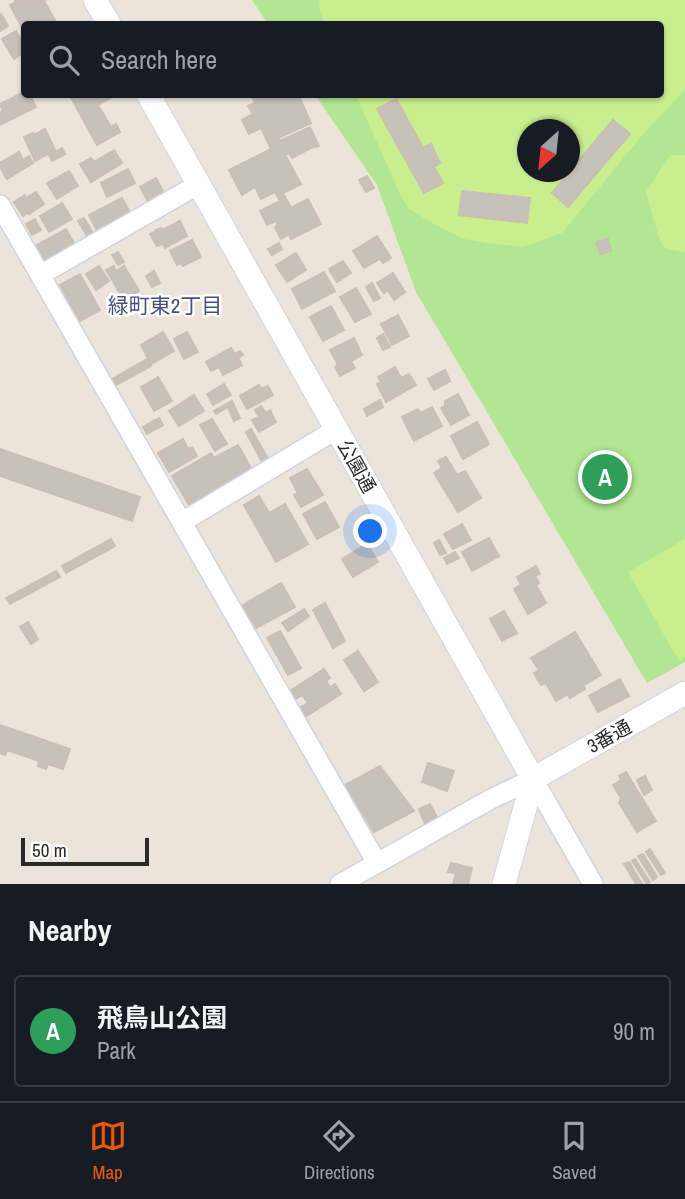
<!DOCTYPE html>
<html lang="en">
<head>
<meta charset="utf-8">
<style>
  :root { --surface:#171b24; --page:#242831; --text:#f1f3f6; --muted:#9ea1a6; --line:#363941; --accent:#ea580c }
  body { margin:0; font-family:"Archivo Narrow","Noto Sans JP",sans-serif; background:var(--page); color:var(--text) }
  .compass { position:absolute; left:517px; top:119px; width:63px; height:63px; border-radius:50%; background:var(--surface); box-shadow:0 2px 5px #0004; rotate:207deg }
  .scale { position:absolute; left:21px; bottom:18px; width:128px; box-sizing:border-box; padding-left:7px; border:4px solid #292929; border-top:0; font-size:19px; line-height:24px; white-space:nowrap; color:#292929; -webkit-text-stroke:5px #fff; paint-order:stroke }
  .you { position:absolute; left:371px; top:532px; width:24px; height:24px; margin:-18px; border:5px solid #fff; border-radius:50%; background:#1a73e8; box-shadow:0 0 0 10px #1a73e833 }
  .badge { display:grid; place-items:center; width:46px; height:46px; border-radius:50%; background:var(--accent); color:#fff; font-size:23px; font-weight:700 }
  .pin { position:absolute; translate:-50% -50%; border:4px solid #fff; box-shadow:0 2px 7px #0006 }
  .list { margin:0; padding:0; list-style:none }
  h2 { display:flex; justify-content:space-between; align-items:center; height:91px; margin:0; padding:0 28px; font-size:30px }
  h2 small { font-size:23px; font-weight:400; color:var(--muted) }
  .list li { display:grid; grid-template-columns:46px 1fr auto; gap:21px; align-items:center; box-sizing:border-box; height:112px; margin:0 14px 14px; padding:0 14px; border:2px solid var(--line); border-radius:7px }
  .list b { display:block; font-size:26px; white-space:nowrap }
  .list p { margin:0; font-size:23px; white-space:nowrap; color:var(--muted) }
  .list em { font-size:23px; font-style:normal; color:var(--muted) }
  .icon { flex:none; width:38px; height:38px; fill:none; stroke:currentColor; stroke-width:2; stroke-linecap:round; stroke-linejoin:round }
  .map { position:relative; flex:none; width:685px; height:884px; overflow:hidden }
  .search { position:absolute; background:var(--surface); box-shadow:0 2px 5px #0004; left:21px; right:21px; top:21px; height:77px; display:flex; align-items:center; gap:18px; box-sizing:border-box; padding:0 24px; border-radius:7px; color:var(--muted); font-size:26px }
  .sheet { height:217px; background:var(--surface) }
  nav { display:flex; justify-content:space-around; align-items:center; box-sizing:border-box; height:98px; border-top:2px solid var(--line); background:var(--surface); font-size:19px; color:var(--muted) }
  nav a { display:grid; justify-items:center; gap:4px }
  nav .on { color:var(--accent) }
  .map>svg:first-child { display:block }
  .green { fill:#b2e693; fill-rule:evenodd }
  .pitch { fill:#c8ee8e; fill-rule:evenodd }
  .building { fill:#c7c1ba; stroke:#c8c0b4; stroke-width:2 }
  .lines { fill:none; stroke-linecap:round; stroke-linejoin:round }
  .minor-casing { stroke:#cfd4e3; stroke-width:22 }
  .tertiary-casing { stroke:#cfd4e3; stroke-width:25 }
  .minor { stroke:#fff; stroke-width:19 }
  .tertiary { stroke:#fff; stroke-width:23 }
  .labels { text-anchor:middle; dominant-baseline:central; stroke-width:5; stroke-linejoin:round; paint-order:stroke }
  .street-label { font-size:19px; fill:#292929; stroke:#fff }
  .neighbourhood-label { font-size:21px; fill:#47527c; stroke:#fff }
</style>
</head>
<body>
<div class="map">
<svg width="685" height="884" viewBox="0 0 685 884">
  <rect width="100%" height="100%" fill="#ece4da"/>
  <!-- green -->
  <path class="green" d="M252 0H685V662L647 683 416 292 377 185 315 95 660 94V24H268ZM528 130H570V172H528Z"/>
  <!-- pitch -->
  <path class="pitch" d="M319 0H685V90L645 132 562 233 523 247 486 243 464 239 432 223 408 208 398 190 356 95 660 94V24H326L320 11ZM528 130H570V172H528Z
    M670 155H685V252L666 249 660 242 646 192Z
    M685 539V657L679 661 628 572Z"/>
  <!-- building -->
  <path class="building" d="M15 0H46L44 1 57 24H24V31L10 5 16 2Z
    M1 14 8 26 0 31V15Z
    M16 31 24 46V52L14 59 2 39Z
    M24 92V94H29L36 107 0 125V113L3 111 0 104Z
    M69 94H95L97 98 102 94H108L110 98 98 105 111 127 116 124 120 132 97 145Z
    M260 94H298L311 123 278 138 280 141 310 127 319 146 311 148 292 158 289 153 285 155 301 184 283 193 291 208 308 199 321 224 291 239 289 234 281 239 275 227 278 225 276 221 267 225 260 211 280 201 275 192 261 199 255 187 242 195 229 170 271 149 261 128 249 134 242 120 253 114 248 106 255 103 253 99Z
    M396 99 443 183 424 193 377 109Z
    M613 120 630 134 568 207 552 193Z
    M45 129 55 150 35 161 24 137 33 133 34 135Z
    M431 144 440 163 434 167 424 147Z
    M62 148 65 154 52 161 49 155Z
    M114 150 122 163 91 182 80 164 91 158 94 162Z
    M19 152 23 160 29 156 33 163 7 179 0 167V163Z
    M128 169 135 183 107 197 101 183Z
    M69 171 78 186 57 199 47 183Z
    M367 176 374 188 366 192 359 180Z
    M156 178 163 191 158 194 161 199 150 205 140 187Z
    M462 191 530 198 527 223 459 215Z
    M36 192 44 204 29 214 27 213 23 216 14 202 25 195 26 198Z
    M122 198 131 214 97 231 89 215Z
    M62 203 72 219 49 232 40 216Z
    M84 218 93 233 87 236 78 221Z
    M35 219 41 230 32 235 26 224Z
    M180 221 187 236 165 248 156 230 161 228 163 230Z
    M66 229 76 247 47 263 37 245Z
    M156 231 162 244 157 246 150 234Z
    M377 236 391 258 383 263 380 259 364 268 353 251Z
    M608 239 611 251 600 254 596 242Z
    M192 240 201 257 183 266 181 263 177 265 170 251Z
    M279 243 282 249 272 255 268 249Z
    M118 252 124 262 118 265 112 255Z
    M296 253 306 270 287 282 276 265Z
    M343 261 351 273 337 282 329 269Z
    M99 266 109 281 96 290 86 274Z
    M114 266 116 271 124 266 139 291 124 300 106 270Z
    M154 271 160 283 152 287 146 276Z
    M324 272 335 291 302 309 292 289Z
    M393 273 405 292 394 300 388 290 384 293 377 283Z
    M80 274 100 310 80 321 60 285Z
    M372 283 380 298 374 301 366 287Z
    M356 288 371 314 355 322 340 297Z
    M331 306 344 330 323 341 310 317Z
    M398 315 409 336 392 345 381 324Z
    M163 332 174 351 151 364 141 345Z
    M187 332 198 352 184 359 174 339Z
    M383 334 390 347 383 350 377 338Z
    M354 338 362 355 351 361 355 368 340 376 335 367 338 365 330 350Z
    M231 348 235 354 240 351 243 355 238 358 242 365 223 375 219 367 211 371 206 362Z
    M147 359 151 366 116 385 112 379Z
    M395 367 401 378 409 374 416 385 386 402 377 384 381 382 378 377Z
    M445 370 450 381 434 390 428 379Z
    M158 377 172 401 154 411 141 387Z
    M224 384 231 395 213 405 207 394Z
    M259 385 261 389 268 386 273 395 247 409 240 396Z
    M458 394 469 415 451 425 441 408 445 406V401Z
    M194 395 204 411 179 426 169 411Z
    M380 400 383 407 367 416 364 409Z
    M232 401 240 418 234 421 228 407 216 414 214 411Z
    M261 406 266 413 270 410 276 422 259 432 252 420 259 417 255 410Z
    M432 407 442 426 414 441 402 417 418 409 421 413Z
    M159 418 163 425 147 434 143 427Z
    M212 419 227 444 215 451 200 425Z
    M477 422 489 444 463 459 451 436Z
    M251 429 267 457 261 460 246 432Z
    M183 439 188 449 192 447 197 456 169 472 158 453Z
    M238 445 252 470 189 505 172 476 211 453 214 458Z
    M0 449 140 497 132 521 0 476Z
    M446 457 457 475 465 471 481 498 458 512 434 473 442 468 438 461Z
    M307 469 323 495 301 507 294 495 298 493 290 478Z
    M259 496 269 513 285 504 308 544 276 562 244 505Z
    M325 502 339 527 317 539 303 514Z
    M462 524 471 540 453 549 444 534Z
    M489 538 499 556 472 571 462 552Z
    M111 539 115 546 66 573 62 566Z
    M439 540 446 553 440 555 434 543Z
    M367 544 378 562 353 577 342 559Z
    M455 552 459 558 447 564 444 558Z
    M536 566 540 574 535 576 539 583 536 585 546 603 528 614 514 589 521 585 517 577Z
    M56 571 60 577 10 604 6 598Z
    M281 583 295 607 254 629 241 606Z
    M325 603 345 641 333 648 313 610Z
    M304 609 309 616 288 631 282 623Z
    M504 611 517 633 502 641 490 619Z
    M28 622 38 639 31 644 20 627Z
    M280 631 301 668 288 675 267 638Z
    M575 632 601 675 584 685 585 689 570 698 568 694 556 701 546 683 541 685 534 673 539 670 531 658Z
    M358 651 378 682 364 691 344 660Z
    M324 669 330 678 326 681 330 687 335 684 341 694 305 717 299 708 308 703 302 695 294 700 288 692Z
    M620 679 629 696 598 712 589 696Z
    M0 725 70 749 63 769 48 764 46 769 38 766 39 761 7 750 5 755 0 753Z
    M428 763 454 771 447 791 422 782Z
    M380 766 414 811 374 832 345 785Z
    M626 772 656 821 637 832 619 803 621 798 613 785 621 780 619 776Z
    M645 776 652 790 644 795 637 780Z
    M430 804 437 817 425 824 419 809Z
    M650 849 665 873 661 875 646 852Z
    M643 854 657 877 653 880 638 856Z
    M635 859 650 882 647 884 632 861Z
    M629 862 642 884H636L624 864Z
    M451 863 472 868 468 884H453L456 873 448 872Z"/>
  <g class="lines">
    <defs>
      <path id="minor" d="M0 205 377 863
        M40 275 199 184
        M182 522 337 429
        M340 884 491 799 533 779 593 884"/>
      <path id="tertiary" d="M95 0 109 24
        M148 94 533 779 504 884
        M533 779 685 693"/>
    </defs>
    <!-- minor casing -->
    <use href="#minor" class="minor-casing"/>
    <!-- tertiary casing -->
    <use href="#tertiary" class="tertiary-casing"/>
    <!-- minor -->
    <use href="#minor" class="minor"/>
    <!-- tertiary -->
    <use href="#tertiary" class="tertiary"/>
  </g>
  <g class="labels">
    <!-- street labels -->
    <g class="street-label">
      <text transform="translate(357 466) rotate(61)">公園通</text>
      <text transform="translate(609 736) rotate(-29)">3番通</text>
    </g>
    <!-- neighbourhood labels -->
    <g class="neighbourhood-label">
      <text x="165" y="305">緑町東2丁目</text>
    </g>
  </g>
</svg>
<svg class="compass" viewBox="-18 -18 36 36"><path d="M0-13l5 13h-10z" fill="#e53935"/><path d="M0 13l5-13h-10z" fill="#9ea1a6"/></svg>
<div class="scale">50 m</div>
<div class="you"></div>
<div class="pin badge" style="left:605px;top:477px;background:#2e9e5b">A</div>
<div class="search"><svg class="icon" aria-label="search" viewBox="0 0 24 24"><circle cx="10" cy="10" r="6"/><path d="M15 15l6 6"/></svg>Search here</div>
</div>
<section class="sheet">
<h2>Nearby<small></small></h2>
<ul class="list">
<li><span class="badge" style="background:#2e9e5b">A</span><div><b>飛鳥山公園</b><p>Park</p></div><em>90 m</em></li>
</ul>
</section>
<nav>
<a class="on"><svg class="icon" aria-label="map" viewBox="0 0 24 24"><path d="M3 6l6-2 6 2 6-2v14l-6 2-6-2-6 2zM9 4v14M15 6v14"/></svg>Map</a>
<a><svg class="icon" aria-label="directions" viewBox="0 0 24 24"><path d="M12 3l9 9-9 9-9-9zM9 14v-3h6M13 9l2 2-2 2"/></svg>Directions</a>
<a><svg class="icon" aria-label="saved" viewBox="0 0 24 24"><path d="M7 4h10v16l-5-4-5 4z"/></svg>Saved</a>
</nav>
</body>
</html>
